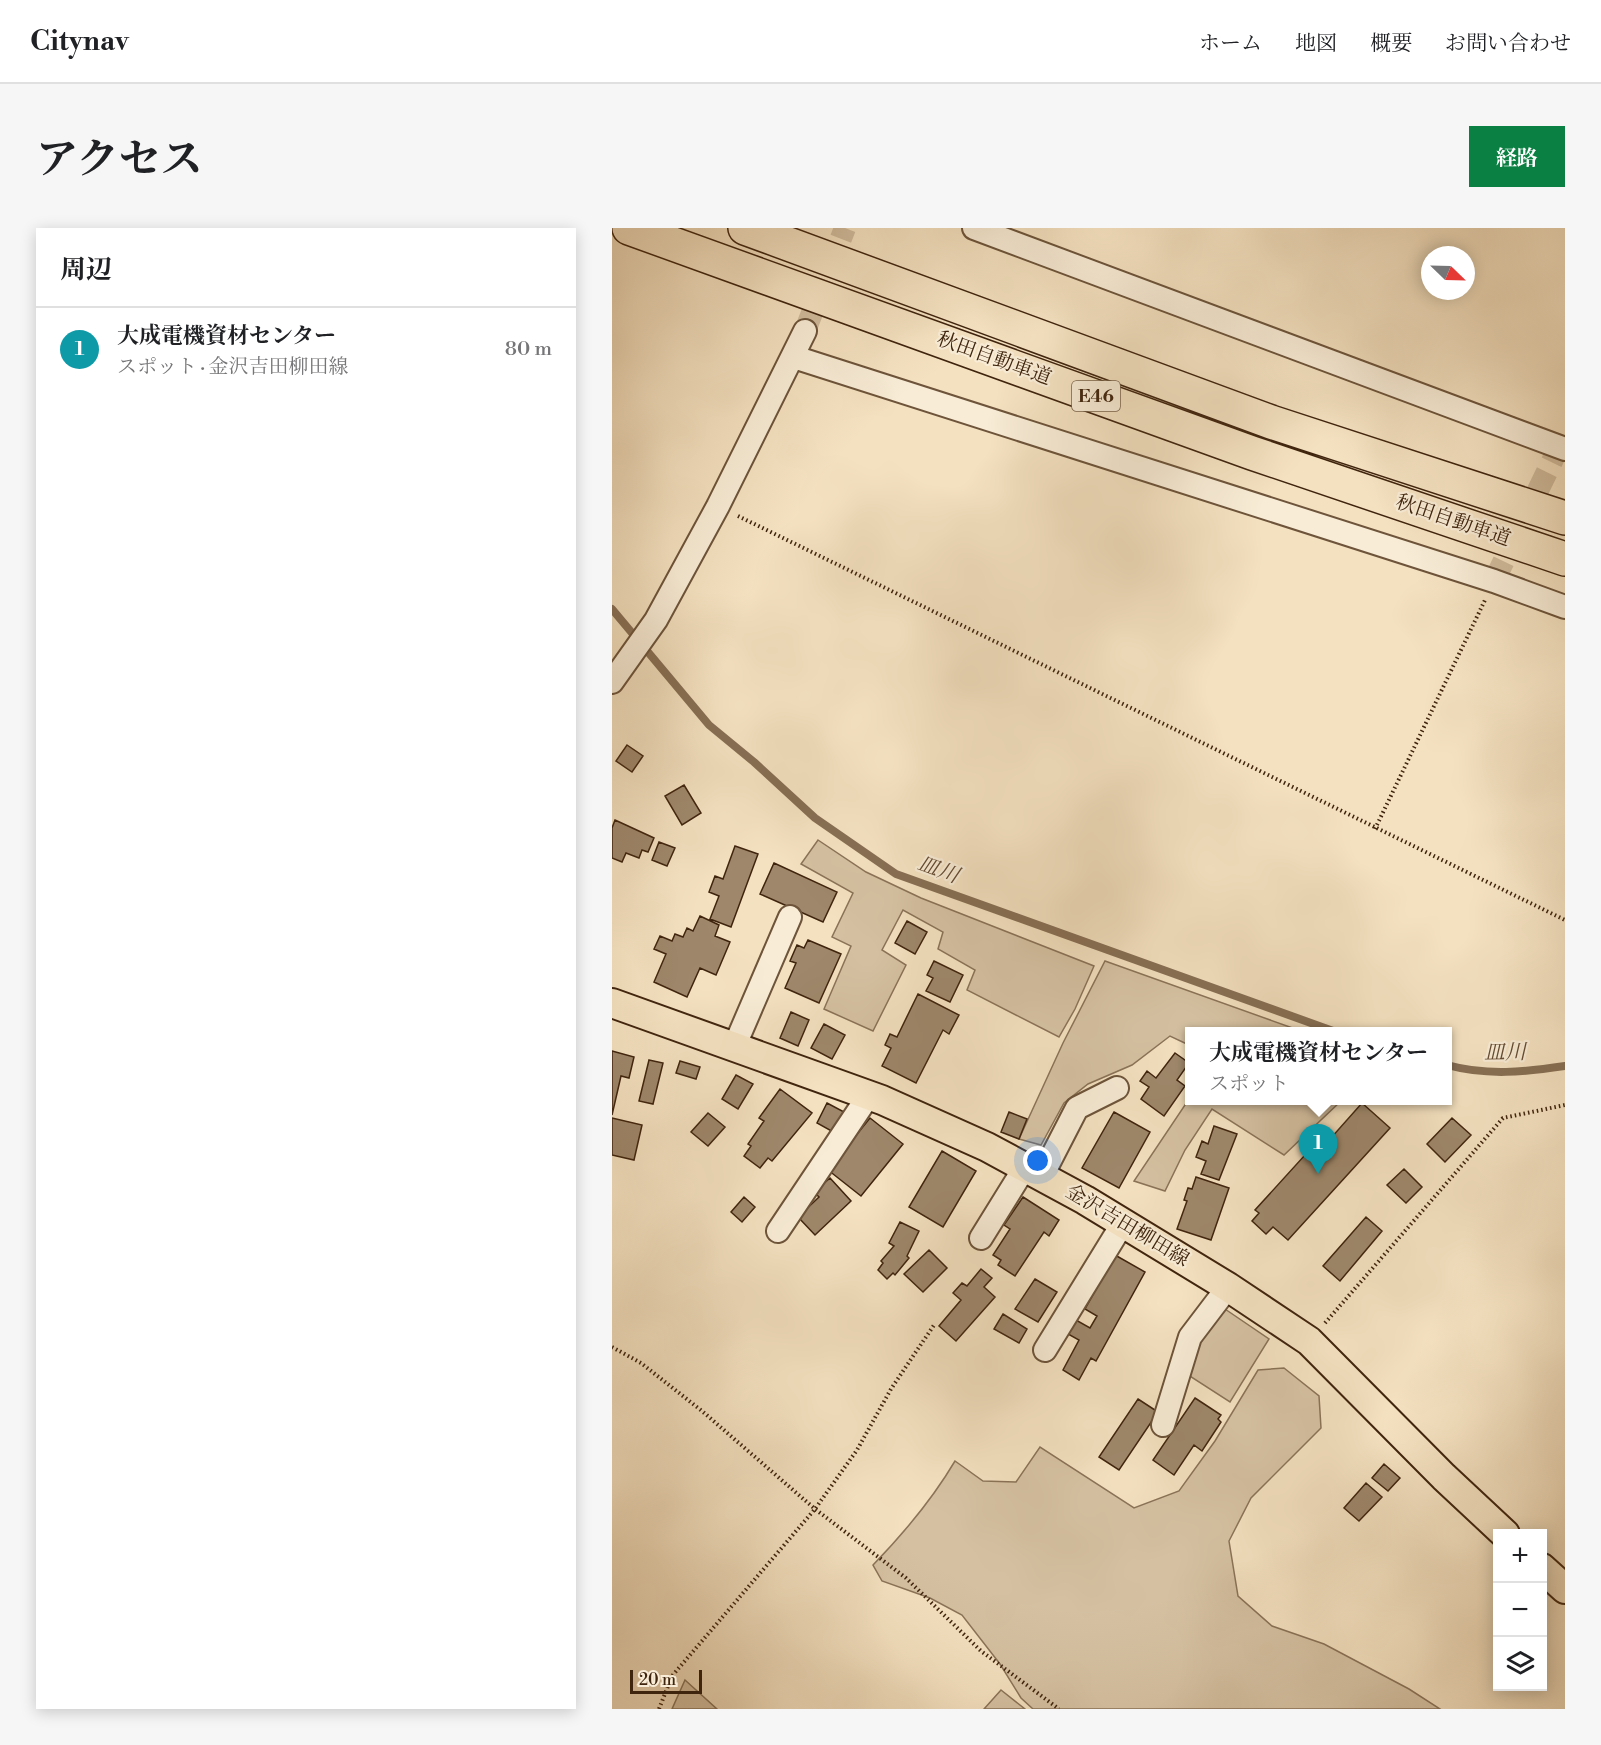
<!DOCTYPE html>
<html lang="ja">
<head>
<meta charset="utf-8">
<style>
  :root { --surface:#fff; --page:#f6f6f6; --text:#202124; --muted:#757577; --line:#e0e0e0; --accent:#0b8043 }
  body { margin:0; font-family:"Libre Bodoni","Noto Serif JP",serif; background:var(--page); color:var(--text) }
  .controls { position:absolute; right:18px; bottom:18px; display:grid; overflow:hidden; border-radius:0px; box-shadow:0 3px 15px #0003 }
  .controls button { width:54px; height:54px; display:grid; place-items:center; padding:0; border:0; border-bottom:2px solid var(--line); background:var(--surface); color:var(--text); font:30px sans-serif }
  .compass { position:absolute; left:809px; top:18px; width:54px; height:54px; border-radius:50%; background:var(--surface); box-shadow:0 3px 15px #0003; rotate:113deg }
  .scale { position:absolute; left:18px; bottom:15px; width:72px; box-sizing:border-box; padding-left:6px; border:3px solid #40250e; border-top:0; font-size:16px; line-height:21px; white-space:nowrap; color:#40250e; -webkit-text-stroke:4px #f8ecd6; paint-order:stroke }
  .you { position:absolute; left:426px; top:933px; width:21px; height:21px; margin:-15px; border:4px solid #fff; border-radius:50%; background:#1a73e8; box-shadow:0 0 0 9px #1a73e833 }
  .badge { display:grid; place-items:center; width:39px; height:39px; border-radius:50%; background:var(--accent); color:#fff; font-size:20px; font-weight:700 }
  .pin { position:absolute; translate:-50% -50px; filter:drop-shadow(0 2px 3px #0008) }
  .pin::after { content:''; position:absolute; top:32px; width:21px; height:18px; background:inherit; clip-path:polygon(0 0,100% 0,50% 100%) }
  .popup { position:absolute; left:573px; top:799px; width:267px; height:78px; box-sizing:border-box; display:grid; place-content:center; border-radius:0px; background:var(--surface); filter:drop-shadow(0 2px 4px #0005); font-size:20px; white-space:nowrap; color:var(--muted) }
  .popup b { font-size:22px; color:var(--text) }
  .popup::after { content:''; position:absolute; left:50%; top:100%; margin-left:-12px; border:12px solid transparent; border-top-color:var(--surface) }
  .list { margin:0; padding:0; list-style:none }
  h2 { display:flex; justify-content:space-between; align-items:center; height:78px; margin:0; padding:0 24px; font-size:26px }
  h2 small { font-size:20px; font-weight:400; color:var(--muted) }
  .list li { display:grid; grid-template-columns:39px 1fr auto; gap:18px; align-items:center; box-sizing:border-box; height:84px; padding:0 24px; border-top:2px solid var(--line) }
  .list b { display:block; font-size:22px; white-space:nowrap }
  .list p { margin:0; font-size:20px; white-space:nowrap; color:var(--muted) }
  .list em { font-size:20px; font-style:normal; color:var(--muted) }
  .icon { flex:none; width:33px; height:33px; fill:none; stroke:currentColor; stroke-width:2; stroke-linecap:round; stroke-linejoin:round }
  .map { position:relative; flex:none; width:953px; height:1481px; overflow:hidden; border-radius:0px }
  header { display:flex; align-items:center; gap:36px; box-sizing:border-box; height:84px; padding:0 30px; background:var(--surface); border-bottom:2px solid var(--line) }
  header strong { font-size:28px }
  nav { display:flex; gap:33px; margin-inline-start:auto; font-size:21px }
  .intro { display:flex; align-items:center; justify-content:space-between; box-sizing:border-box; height:144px; padding:0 36px }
  h1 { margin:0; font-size:42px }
  .button { padding:15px 27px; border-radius:0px; background:var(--accent); color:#fff; font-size:21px; font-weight:700 }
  main { display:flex; gap:36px; padding:0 36px }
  aside { flex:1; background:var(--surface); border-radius:0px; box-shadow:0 3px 15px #0003 }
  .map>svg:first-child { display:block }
  .green { fill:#d5c1a2; stroke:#8a7358; stroke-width:1.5 }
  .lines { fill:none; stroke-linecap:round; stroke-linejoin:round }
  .stream { stroke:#876f54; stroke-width:8 }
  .building { fill:#9e876b; stroke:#40250e; stroke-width:1.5 }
  .minor-tunnel { stroke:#d0bb9c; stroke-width:22; stroke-dasharray:22 11; stroke-linecap:butt }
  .minor-casing { stroke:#6d543a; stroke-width:26 }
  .major-casing { stroke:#40250e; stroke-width:32 }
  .highway-casing { stroke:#40250e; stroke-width:36 }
  .path { stroke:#40250e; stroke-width:4; stroke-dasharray:1.5 3; stroke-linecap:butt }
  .minor { stroke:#f8ecd6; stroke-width:22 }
  .major { stroke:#f4e1c0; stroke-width:28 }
  .highway { stroke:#f4e1c0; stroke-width:33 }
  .labels { text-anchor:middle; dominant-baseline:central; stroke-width:4.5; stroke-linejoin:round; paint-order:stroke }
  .shield { fill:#f8ecd6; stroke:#77614a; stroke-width:1.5 }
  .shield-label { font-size:18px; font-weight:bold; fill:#40250e }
  .street-label { font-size:20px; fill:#40250e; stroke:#f8ecd6 }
  .water-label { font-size:21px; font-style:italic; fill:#644a31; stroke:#f8ecd6 }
</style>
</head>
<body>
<header>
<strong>Citynav</strong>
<nav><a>ホーム</a><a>地図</a><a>概要</a><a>お問い合わせ</a></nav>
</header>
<div class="intro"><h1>アクセス</h1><a class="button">経路</a></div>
<main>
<aside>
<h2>周辺<small></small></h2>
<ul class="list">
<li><span class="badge" style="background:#0f9aa8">1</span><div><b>大成電機資材センター</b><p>スポット · 金沢吉田柳田線</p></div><em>80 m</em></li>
</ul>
</aside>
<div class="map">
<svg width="953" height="1481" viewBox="0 0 953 1481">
  <rect width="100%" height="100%" fill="#f4e1c0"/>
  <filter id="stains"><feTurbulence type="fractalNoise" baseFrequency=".00333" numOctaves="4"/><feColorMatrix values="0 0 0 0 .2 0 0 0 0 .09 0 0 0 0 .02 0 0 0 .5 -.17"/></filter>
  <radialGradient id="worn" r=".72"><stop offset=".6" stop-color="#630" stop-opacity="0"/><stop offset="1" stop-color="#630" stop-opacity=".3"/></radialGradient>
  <!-- green -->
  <path class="green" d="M206 612 254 644 309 670 482 738 463 781 447 809 355 762 363 742 326 721 331 704 291 682 270 722 294 737 261 803 212 781 239 718 220 709 241 665 189 636Z
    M493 733 689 803 577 804V817L558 808 520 837 476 856 452 875 429 917 407 911 451 815Z
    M577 871V872L729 873 672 927 600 881 573 922 553 963 522 953Z
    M610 1079 657 1111 618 1174 573 1145 583 1120Z
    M672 1140 707 1168 709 1200 639 1270 617 1313 626 1368 660 1398 712 1416 797 1461 828 1481H421L409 1470 388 1436 350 1387 318 1370 270 1353 261 1337C293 1304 320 1272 343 1233L371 1253 404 1254 428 1219 522 1280 567 1263 603 1213 646 1142Z
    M73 1452 105 1481H60Z
    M389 1462 413 1481H372Z"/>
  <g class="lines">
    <!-- stream -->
    <path class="stream" d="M0 381 97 497 142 534 203 590 284 646 724 804
      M835 837C875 848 913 844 953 838"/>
  </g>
  <!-- building -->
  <path class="building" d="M15 517 31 528 20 544 4 533Z
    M72 557 89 585 70 597 53 568Z
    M3 592 42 610 36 624 30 622 27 630 14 625 10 634 0 630V600Z
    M47 614 63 620 55 638 40 632Z
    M123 618 146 626 119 699 98 691 107 668 97 664 103 648 111 651Z
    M162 635 225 664 211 694 148 666Z
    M88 688 107 697 103 708 118 714 104 747 88 740 75 769 42 754 54 726 42 721 48 708 60 713 63 706 71 709 75 700 81 703Z
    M295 693 315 704 303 726 283 715Z
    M196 712 229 726 207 775 173 760 184 735 178 733 185 717 192 720Z
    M322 733 351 747 338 774 314 763 321 750 315 747Z
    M306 766 347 787 337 806 331 802 304 855 270 838 279 820 273 817 278 806 285 809Z
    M179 784 197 792 186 818 168 810Z
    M212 796 233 807 220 831 199 820Z
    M0 823 22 829 17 850 9 848 0 887Z
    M563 825 577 835 565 852 573 858 552 888 529 871 537 859 528 853 535 843 544 850Z
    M37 832 51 835 41 876 27 873Z
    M68 833 88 839 84 851 64 845Z
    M124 847 141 856 126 881 110 871Z
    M168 861 200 885 160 933 156 930 148 940 132 928 139 918 136 916 152 893 147 890Z
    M215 875 234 885 223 905 205 895Z
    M750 875 778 900 676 1012 661 999 654 1006 640 993 647 985 643 982 713 905 719 910Z
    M397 884 415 891 407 911 389 904Z
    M502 884 538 904 507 960 470 940Z
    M96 885 113 899 96 918 79 904Z
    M0 890 30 897 22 932 0 927Z
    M258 890 291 916 249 968 216 942Z
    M840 890 859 907 833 934 815 916Z
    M602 898 625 906 607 952 589 946 594 933 584 929 590 913 596 916Z
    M330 923 364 943 331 999 297 979Z
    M792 941 810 959 794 975 775 957Z
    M584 949 617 960 599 1012 565 1001 575 973 572 972 576 960 580 961Z
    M218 950 239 973 203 1007 186 989 207 969 202 964Z
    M132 969 143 979 130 994 119 984Z
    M411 969 447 992 437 1008 432 1004 403 1048 386 1037 389 1032 381 1027 398 1001 392 997Z
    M754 989 770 1003 728 1053 711 1038Z
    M288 994 307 1003 295 1028 297 1030 283 1047 281 1045 275 1051 266 1042 271 1035 269 1033 282 1018 277 1015Z
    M317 1022 335 1040 311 1064 292 1046Z
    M503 1027 533 1044 484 1133 479 1130 467 1152 451 1142 467 1112 456 1106 464 1092 478 1100 485 1088 473 1081Z
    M369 1041 380 1050 372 1059 383 1069 344 1113 327 1098 349 1072 341 1065 350 1055 355 1058Z
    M423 1051 445 1064 426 1094 403 1081Z
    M391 1086 415 1101 407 1115 382 1101Z
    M583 1170 609 1187 606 1191 609 1194 590 1223 582 1217 562 1247 541 1232Z
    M526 1171 546 1184 507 1242 487 1229Z
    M772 1236 788 1250 776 1263 760 1250Z
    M754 1255 770 1269 747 1293 732 1280Z"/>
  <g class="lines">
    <!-- minor-tunnel -->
    <path class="minor-tunnel" d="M193 103 233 0
      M882 353 947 219"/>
    <defs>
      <path id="minor" d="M362 0 953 221
        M182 129 882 353 953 379
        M0 454 44 392 106 278 193 103
        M123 817 178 689
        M430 948 465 880 505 860
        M166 1003 257 867
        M369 1010 413 939
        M433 1122 511 995
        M551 1197 578 1109 616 1059"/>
      <path id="major" d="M0 775 270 872 375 919 473 972 616 1059 697 1113 832 1249 893 1306
        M930 1340 953 1361"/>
      <path id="highway" d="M17 0 640 225 953 331
        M133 0 659 194 953 290"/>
    </defs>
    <!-- minor casing -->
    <use href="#minor" class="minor-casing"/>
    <!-- major casing -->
    <use href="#major" class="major-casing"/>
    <!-- highway casing -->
    <use href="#highway" class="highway-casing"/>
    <!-- path -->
    <path class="path" d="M126 288 953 692
      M763 601 873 372
      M713 1095 891 890 953 877
      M0 1119 29 1135 90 1183 203 1281 294 1350 369 1423 447 1481
      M47 1481 60 1448 203 1281 245 1222 279 1161 322 1097"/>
    <!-- minor -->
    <use href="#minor" class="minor"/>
    <!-- major -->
    <use href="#major" class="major"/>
    <!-- highway -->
    <use href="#highway" class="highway"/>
  </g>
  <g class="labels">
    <!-- shield labels -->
    <rect class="shield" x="460" y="153" width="48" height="30" rx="4.5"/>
    <g class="shield-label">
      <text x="484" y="168">E46</text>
    </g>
    <!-- street labels -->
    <g class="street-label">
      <text transform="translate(382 131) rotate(20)">秋田自動車道</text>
      <text transform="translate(841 293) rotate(19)">秋田自動車道</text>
      <text transform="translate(515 998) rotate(31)">金沢吉田柳田線</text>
    </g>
    <!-- water labels -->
    <g class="water-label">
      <text transform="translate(326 642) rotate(20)">皿川</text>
      <text transform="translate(893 825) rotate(-1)">皿川</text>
    </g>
  </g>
  <rect width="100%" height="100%" filter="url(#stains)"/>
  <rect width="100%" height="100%" fill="url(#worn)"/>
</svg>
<div class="controls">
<button>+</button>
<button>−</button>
<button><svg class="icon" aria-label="layers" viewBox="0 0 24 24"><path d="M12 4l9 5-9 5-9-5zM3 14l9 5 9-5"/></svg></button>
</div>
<svg class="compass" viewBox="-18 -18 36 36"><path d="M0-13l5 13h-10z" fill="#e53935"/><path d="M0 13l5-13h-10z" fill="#757577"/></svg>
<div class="scale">20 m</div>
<div class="you"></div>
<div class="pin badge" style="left:706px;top:946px;background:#0f9aa8">1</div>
<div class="popup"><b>大成電機資材センター</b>スポット</div>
</div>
</main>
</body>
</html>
